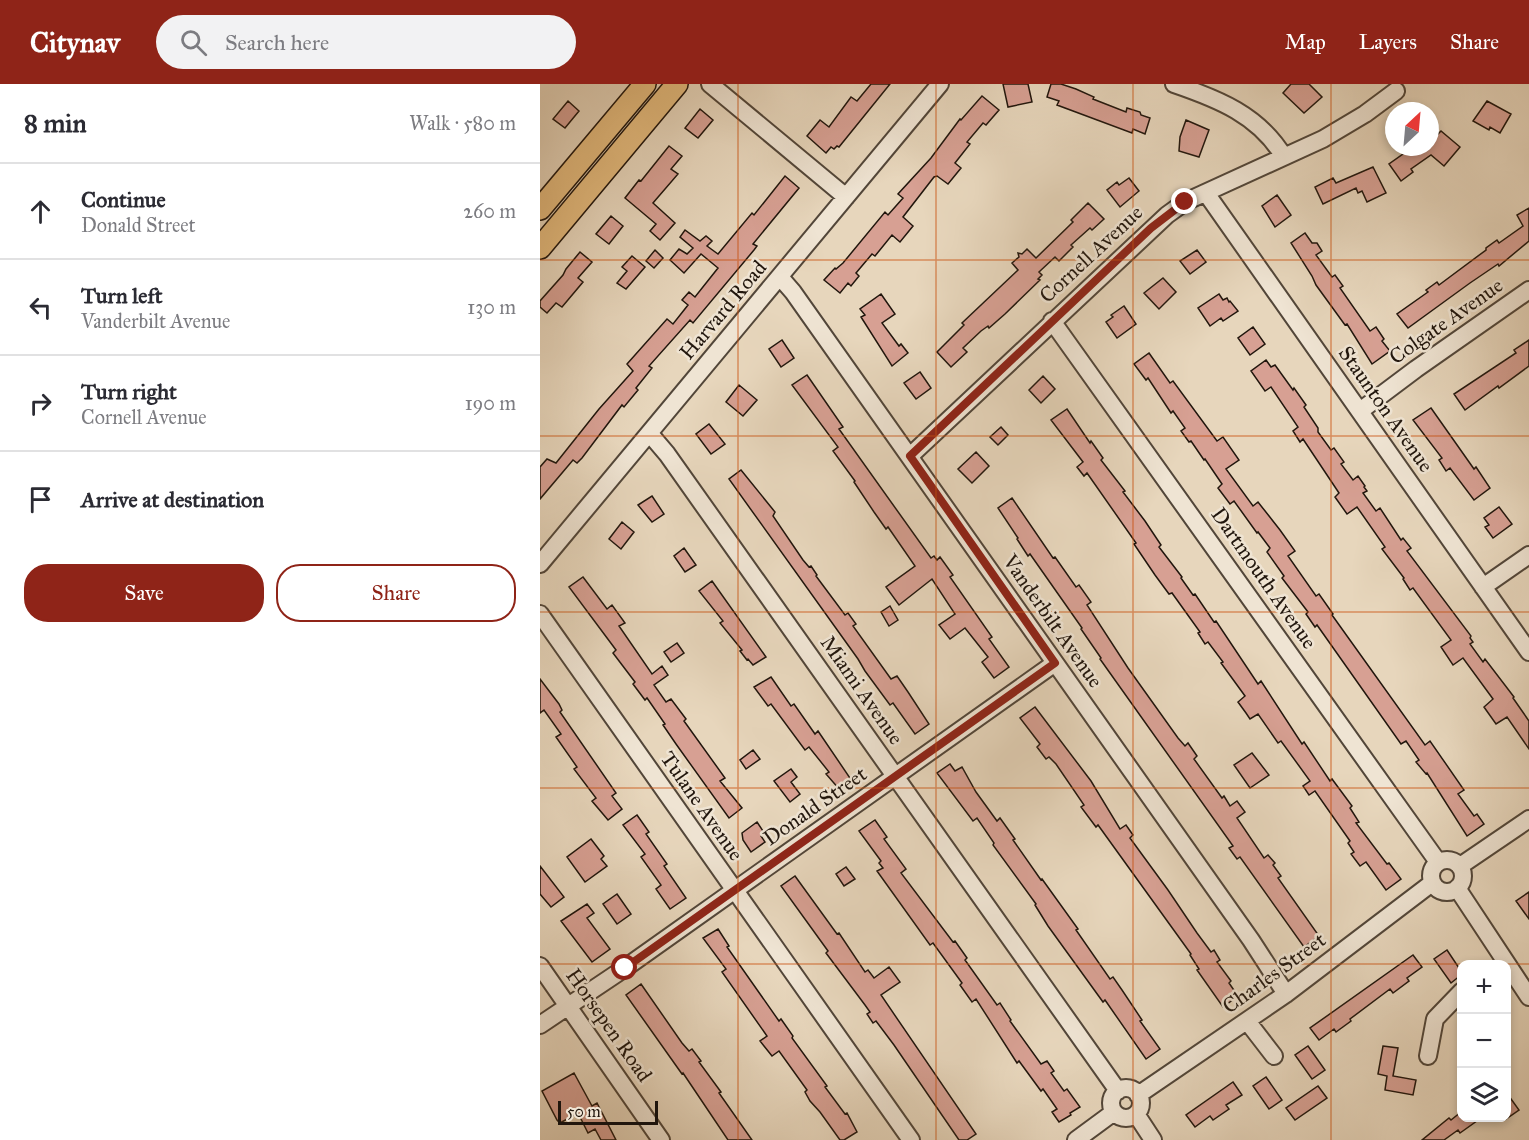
<!DOCTYPE html>
<html lang="en">
<head>
<meta charset="utf-8">
<style>
  :root { --surface:#fff; --page:#f2f2f3; --text:#2b2b33; --muted:#7c7c81; --line:#e1e1e2; --accent:#8f2418 }
  body { margin:0; font-family:"IM FELL Great Primer",serif; background:var(--page); color:var(--text) }
  .controls { position:absolute; right:18px; bottom:18px; display:grid; overflow:hidden; border-radius:12px; box-shadow:0 3px 9px #0003 }
  .controls button { width:54px; height:54px; display:grid; place-items:center; padding:0; border:0; border-bottom:2px solid var(--line); background:var(--surface); color:var(--text); font:30px sans-serif }
  .compass { position:absolute; left:845px; top:18px; width:54px; height:54px; border-radius:50%; background:var(--surface); box-shadow:0 3px 9px #0003; rotate:26deg }
  .scale { position:absolute; left:18px; bottom:15px; width:100px; box-sizing:border-box; padding-left:6px; border:3px solid #21160d; border-top:0; font-size:16px; line-height:21px; white-space:nowrap; color:#21160d; -webkit-text-stroke:4px #efe4d3; paint-order:stroke }
  .stop { position:absolute; width:18px; height:18px; margin:-14px; border:4px solid #8f2418; border-radius:50%; background:#fff }
  .stop.end { background:#8f2418; border-color:#fff; box-shadow:0 2px 6px #0008 }
  .list { margin:0; padding:0; list-style:none }
  h2 { display:flex; justify-content:space-between; align-items:center; height:78px; margin:0; padding:0 24px; font-size:26px }
  h2 small { font-size:20px; font-weight:400; color:var(--muted) }
  .list li { display:grid; grid-template-columns:39px 1fr auto; gap:18px; align-items:center; box-sizing:border-box; height:96px; padding:0 24px; border-top:2px solid var(--line) }
  .list b { display:block; font-size:22px; white-space:nowrap }
  .list p { margin:0; font-size:20px; white-space:nowrap; color:var(--muted) }
  .list em { font-size:20px; font-style:normal; color:var(--muted) }
  .actions { display:flex; gap:12px; padding:18px 24px }
  .actions a { flex:1; padding:14px 0; border:2px solid var(--accent); border-radius:24px; text-align:center; font-size:21px; color:var(--accent) }
  .actions .main { background:var(--accent); color:#fff }
  .icon { flex:none; width:33px; height:33px; fill:none; stroke:currentColor; stroke-width:2; stroke-linecap:round; stroke-linejoin:round }
  .map { position:relative; flex:none; width:989px; height:1056px; overflow:hidden }
  header { display:flex; align-items:center; gap:36px; box-sizing:border-box; height:84px; padding:0 30px; background:var(--accent); color:#fff }
  header strong { font-size:28px }
  nav { display:flex; gap:33px; margin-inline-start:auto; font-size:21px }
  .search { width:420px; height:54px; background:var(--page); display:flex; align-items:center; gap:15px; box-sizing:border-box; padding:0 21px; border-radius:33px; color:var(--muted); font-size:22px }
  main { display:flex }
  aside { flex:1; background:var(--surface) }
  .map>svg:first-child { display:block }
  .building { fill:#d7a093; stroke:#21160d; stroke-width:1.5 }
  .lines { fill:none; stroke-linecap:round; stroke-linejoin:round }
  .minor-casing { stroke:#524639; stroke-width:20 }
  .major-casing { stroke:#21160d; stroke-width:24 }
  .minor { stroke:#efe4d3; stroke-width:16 }
  .major { stroke:#e4bb7e; stroke-width:21 }
  .route { stroke:#8f2418; stroke-width:8 }
  .grid { fill:none; stroke:#ca4f0c; stroke-width:1.5; stroke-opacity:0.55 }
  .labels { text-anchor:middle; dominant-baseline:central; stroke-width:5; stroke-linejoin:round; paint-order:stroke }
  .street-label { font-size:21px; fill:#21160d; stroke:#efe4d3 }
</style>
</head>
<body>
<header>
<strong>Citynav</strong>
<div class="search"><svg class="icon" aria-label="search" viewBox="0 0 24 24"><circle cx="10" cy="10" r="6"/><path d="M15 15l6 6"/></svg>Search here</div>
<nav><a>Map</a><a>Layers</a><a>Share</a></nav>
</header>
<main>
<aside>
<h2>8 min<small>Walk · 580 m</small></h2>
<ul class="list">
<li><svg class="icon" aria-label="ahead" viewBox="0 0 24 24"><path d="M12 20V5M6 11l6-6 6 6"/></svg><div><b>Continue</b><p>Donald Street</p></div><em>260 m</em></li>
<li><svg class="icon" aria-label="left" viewBox="0 0 24 24"><path d="M17 20v-9H6M10 6l-5 5 5 5"/></svg><div><b>Turn left</b><p>Vanderbilt Avenue</p></div><em>130 m</em></li>
<li><svg class="icon" aria-label="right" viewBox="0 0 24 24"><path d="M7 20v-9h11M14 6l5 5-5 5"/></svg><div><b>Turn right</b><p>Cornell Avenue</p></div><em>190 m</em></li>
<li><svg class="icon" aria-label="arrive" viewBox="0 0 24 24"><path d="M6 21V4h12l-3 4 3 4H6"/></svg><div><b>Arrive at destination</b></div></li>
</ul>
<div class="actions"><a class="main">Save</a><a>Share</a></div>
</aside>
<div class="map">
<svg width="989" height="1056" viewBox="0 0 989 1056">
  <rect width="100%" height="100%" fill="#e7d6bc"/>
  <filter id="stains"><feTurbulence type="fractalNoise" baseFrequency=".00333" numOctaves="4"/><feColorMatrix values="0 0 0 0 .2 0 0 0 0 .09 0 0 0 0 .02 0 0 0 .5 -.17"/></filter>
  <radialGradient id="worn" r=".72"><stop offset=".6" stop-color="#630" stop-opacity="0"/><stop offset="1" stop-color="#630" stop-opacity=".3"/></radialGradient>
  <!-- building -->
  <path class="building" d="M331 0H350L299 63 297 62 294 65 291 63 286 69 267 52 280 36 289 43 311 13 317 17Z
    M463 0H488L492 18 468 23Z
    M511 0H521L536 5 554 13 553 15 586 28 587 24 600 28 601 31 610 34 605 50 593 45 592 49 517 21 519 17 507 13Z
    M751 0H769L782 13 764 29 743 9Z
    M442 12 459 26 446 41 443 39 427 58 430 60 415 79 421 84 408 100 397 92 394 93 363 133 373 142 360 158 352 151 335 172 332 170 316 189 319 192 311 202 308 199 300 209 284 196 295 184 296 185 303 179 345 128 348 131 363 114 358 110 391 74 420 35 421 36Z
    M28 17 39 27 25 44 13 35Z
    M947 17 971 30 960 49 950 43 949 46 933 37Z
    M160 25 173 36 158 54 145 44Z
    M646 36 669 46 659 73 639 67 640 53Z
    M890 47 896 52 901 47 920 63 904 82 891 71 871 85 873 88 861 97 849 80 873 63H890Z
    M129 62 142 72 131 85 138 90 113 119 135 139 120 156 110 147 116 140 85 114 99 96 101 97Z
    M833 83 846 109 827 118 822 107 818 109 816 104 783 120 775 103 793 94 796 99Z
    M245 92 259 104 213 160 217 162 214 166 153 239 150 236 109 282 112 284 96 304 98 306 84 323 82 321 42 374 37 379 33 376 0 415V383L7 375 16 379 59 325 93 287 87 280 127 235 133 240 148 221 142 216 149 208 155 213 178 184 161 170 144 189 130 176 139 165 147 170 153 164 140 153 145 146 160 157 166 152 172 157 167 162 178 170 212 129 214 131Z
    M589 94 599 107 580 123 567 106 577 98 579 101Z
    M737 111 751 131 735 143 722 122Z
    M548 119 564 135 552 146 550 144 531 161 533 163 519 177 515 173 499 188 502 191 498 195 500 196 465 230 449 244 448 242 441 247 423 264 427 268 411 283 397 268 424 241 422 239 478 186 472 179 479 173 478 169 482 170 487 165 496 174 533 138 531 136Z
    M989 124V157L959 182 958 180 930 199 868 244 857 230 888 208 886 206 897 198 899 201 946 166V164L957 156 959 159 983 142 977 131Z
    M71 132 83 142 69 160 56 150Z
    M765 149 772 159H777L782 167 776 171 792 193 795 191 803 202 800 204 830 247 836 243 844 255 842 257 850 267 832 280 807 240 805 241 776 201 772 192 751 159Z
    M115 166 123 174 114 184 106 177Z
    M657 166 666 178 650 190 640 177Z
    M40 168 52 178 38 194 43 198 22 223 16 219 7 229 0 223V217L23 191 26 185Z
    M92 172 105 183 86 205 77 199 87 187 82 183Z
    M623 194 636 208 619 225 604 209Z
    M341 210 355 230 342 239 359 262 361 260 368 269 352 282 321 233 325 231 320 225Z
    M679 210 683 216 687 214 689 218 690 217 698 227 683 237 681 234 670 242 658 224Z
    M584 222 596 240 577 254 566 238 573 233 571 231Z
    M713 243 725 260 710 271 698 254Z
    M242 256 254 274 241 283 229 265Z
    M989 256V282L959 304 958 302 925 326 914 310 976 269 974 266Z
    M609 269 630 299 633 297 677 357 683 353 699 376 686 385 713 422 718 418 740 446 755 467 748 472 776 512 779 510 793 530 792 531 885 661 890 657 924 706 918 710 934 732 937 730 944 740 927 752 887 689 886 690 876 678 879 676 866 657 861 660 777 541 775 543 766 530 768 528 742 494 744 492 727 468 730 464 718 448 717 449 694 417 690 420 678 404 682 400 665 375 664 376 651 357 649 358 641 347 645 344 633 327 631 329 608 294 606 296 594 280Z
    M726 276 731 283 735 281 753 306 754 304 766 321 764 323 778 344V348L791 366 794 364 804 378 801 380 813 396 818 392 825 402 824 403 827 407 823 409 836 427 840 424 861 456 863 454 871 464 867 467 931 552 930 554 933 558 930 560 943 578 945 575 974 613 973 614 989 637V665L967 633 956 640 944 623 953 615 923 574 913 581 901 563 911 556 873 504 870 506 863 495 864 494 842 465 845 463 817 423 807 430 795 413 799 409 763 355 760 358 753 347 758 343 731 303 725 307 711 287Z
    M380 288 391 304 376 315 364 299Z
    M267 291 303 343 299 345 391 474 394 472 397 476 400 473 413 491 410 493 452 553 449 555 469 583 454 594 442 578 448 573 425 544 410 555 399 541 415 530 392 495 359 521 346 503 375 482 348 443 346 445 334 428 314 398 315 397 293 367 298 363 252 301Z
    M503 292 515 305 501 319 489 306Z
    M199 301 217 316 203 332 186 318Z
    M891 324 934 385 936 383 950 404 934 416 910 384 906 387 899 376 902 374 873 336Z
    M527 325 550 359 551 357 563 374 561 376 585 407 583 408 605 437 621 461 619 463 642 493 641 494 653 511 655 510 674 538 676 537 718 600 721 597 762 660 764 658 790 697 792 695 812 722 810 724 819 738 816 739 847 780 849 779 861 795 846 806 826 778 820 782 811 770 814 768 808 759 810 757 775 707 769 711 763 702 770 697 741 657 738 659 718 630 710 635 706 629 698 618 705 612 681 579 683 578 668 558 665 560 658 549 660 548 632 509 629 510 615 491 594 460 596 459 547 389 544 392 537 383 543 378 511 336Z
    M169 340 185 360 171 370 156 350Z
    M461 343 468 351 458 361 450 353Z
    M436 368 449 382 432 399 418 385Z
    M201 386 235 428 233 432 263 476 269 483 271 482 277 491 276 492 305 531 308 529 316 540 313 542 351 595 357 592 368 608 389 640 375 650 353 619 350 621 325 587 318 575 189 395Z
    M112 412 124 430 112 438 98 421Z
    M472 414 513 474 515 473 536 503 539 501 551 518 547 521 588 584 638 654 645 662 648 659 657 672 654 675 682 714 684 712 690 722 697 717 705 728 697 734 724 774 728 771 735 779 733 781 741 792 738 794 779 852 764 863 700 773 697 775 689 764 693 762 560 575 561 574 541 545 542 544 490 470 488 472 477 455 478 454 458 424Z
    M959 423 972 440 953 454 945 443 949 441 944 434Z
    M82 438 94 448 81 465 69 455Z
    M144 464 156 481 145 488 134 472Z
    M43 493 67 525 72 521 85 539 79 542 112 590 122 582 128 591 114 601 126 618 131 615 146 635 144 637 185 694 180 697 202 724 189 734 136 660 123 641 125 640 107 614 105 616 93 600 95 598 73 569 76 566 29 503Z
    M172 497 226 573 213 581 208 575 207 576 200 567 202 566 180 539 183 537 159 507Z
    M350 522 358 536 349 542 341 528Z
    M137 559 144 569 131 578 124 568Z
    M231 593 251 622 254 620 275 650 278 647 312 697 300 706 286 690 289 688 269 663 265 666 231 620 228 622 214 603Z
    M0 595 19 620 22 626 20 628 76 709 72 712 82 725 68 736 52 717 56 714 34 685 37 683 16 653 21 650 4 626 0 629Z
    M495 623 551 697 580 745 586 741 593 751 590 754 628 806 657 849 671 868 674 866 680 876 677 878 691 897 689 899 698 912 683 923 657 886 659 885 650 871 651 870 558 741 556 743 541 723 544 721 516 680 509 673 506 675 497 663 500 660 480 634Z
    M213 666 220 675 206 685 200 676Z
    M712 669 729 691 710 704 694 681Z
    M410 680 415 687 422 683 436 708 457 737 460 734 475 755 473 756 501 796 502 795 538 845 536 846 570 895 573 893 582 906 602 936 600 937 620 965 606 975 565 916 563 918 508 842 495 821 496 820 453 761 454 759 437 734 433 737 397 689Z
    M251 685 257 693 251 698 260 710 250 718 234 697Z
    M97 731 109 748 106 750 127 780 124 782 146 814 130 825 116 805 121 801 101 773 105 770 83 741Z
    M335 736 347 753 344 755 366 785 361 789 413 858 415 857 427 874 425 876 457 921 460 919 471 936 470 937 501 980 507 977 514 987 511 989 524 1007 527 1005 540 1023 530 1029 531 1031 519 1038 512 1028 517 1025 503 1005 501 1007 479 977 477 979 436 915 432 918 420 901 422 899 393 859 390 861 337 787 343 784 339 779 341 777 319 747Z
    M217 738 225 750 221 752 225 758 211 768 203 756 202 749Z
    M51 755 64 772 61 775 67 782 45 798 27 773Z
    M0 782 24 813 11 823 0 810Z
    M306 783 315 795 304 802 296 790Z
    M255 792 297 850 299 849 325 888 328 886 334 894 349 883 360 898 341 911 436 1050 427 1056H419L354 961 336 937 333 939 327 930 330 928 325 921 286 869 288 867 241 802Z
    M989 808V835L976 817Z
    M77 810 91 830 77 840 63 820Z
    M47 820 54 829 47 834 70 865 52 878 21 837Z
    M178 845 189 862 187 863 239 937 241 935 253 952 252 954 287 1002 285 1003 305 1030 307 1029 317 1048 304 1056H300L280 1028 270 1017 265 1008 267 1006 239 967 232 972 220 957 227 952 182 888 186 885 163 854Z
    M907 866 921 887V891L911 899 894 875Z
    M873 871 882 883 867 894 869 897 853 909 850 905 810 935 811 937 796 948 794 945 779 956 770 944Z
    M101 900 142 959 149 967 152 965 161 977 159 978 181 1008 179 1009 212 1056H188L143 989 142 990 86 911Z
    M768 962 785 986 772 995 755 971Z
    M843 962 858 964 853 992 876 996 873 1011 845 1006 847 992 838 990Z
    M34 989 52 1022 57 1019 76 1056H61L55 1045 48 1049 38 1029 20 1039 17 1036 2 1007Z
    M726 993 742 1016 729 1025 713 1002Z
    M693 998 702 1011 686 1021 689 1025 673 1036 670 1032 655 1043 646 1031Z
    M778 1002 787 1014 755 1036 746 1024Z
    M966 1008 979 1026 966 1035Z
    M921 1028V1034H941L920 1049 918 1046 904 1056H882L909 1034 911 1036Z"/>
  <g class="lines">
    <defs>
      <path id="minor" d="M170 0 306 113
        M634 0C678 15 719 31 744 73
        M666 109 989 568
        M240 193 253 208 711 856 746 910
        M512 237 898 778
        M820 327 876 285 989 206
        M110 350 127 370 578 1007
        M370 372 627 131 645 118 783 55 825 30 856 7
        M0 480 400 0
        M943 503 989 471
        M0 530 371 1056
        M891 792a16 16 0 1 1 32 0a16 16 0 1 1-32 0Z
        M920 782 989 735
        M917 804 989 913
        M0 882 121 1056
        M707 937 734 972
        M0 941 85 884 515 579
        M888 972 895 935 922 907
        M571 1019a15 15 0 1 1 30 0a15 15 0 1 1-30 0Z
        M598 1011 746 910 892 799
        M596 1030 613 1056
        M536 1056 574 1028"/>
      <path id="major" d="M0 125 105 0
        M0 164 137 0"/>
    </defs>
    <!-- minor casing -->
    <use href="#minor" class="minor-casing"/>
    <!-- major casing -->
    <use href="#major" class="major-casing"/>
    <!-- minor -->
    <use href="#minor" class="minor"/>
    <!-- major -->
    <use href="#major" class="major"/>
  </g>
  <g class="lines">
    <!-- route -->
    <path class="route" d="M85 884 515 579 370 372 611 144 645 118"/>
  </g>
  <!-- grid -->
  <path class="grid" d="M198 0V1056M396 0V1056M593 0V1056M791 0V1056M0 176H989M0 352H989M0 528H989M0 704H989M0 880H989"/>
  <g class="labels">
    <!-- street labels -->
    <g class="street-label">
      <text transform="translate(551 170) rotate(-43)">Cornell Avenue</text>
      <text transform="translate(183 226) rotate(-50)">Harvard Road</text>
      <text transform="translate(906 237) rotate(-35)">Colgate Avenue</text>
      <text transform="translate(846 325) rotate(55)">Staunton Avenue</text>
      <text transform="translate(724 494) rotate(55)">Dartmouth Avenue</text>
      <text transform="translate(513 537) rotate(55)">Vanderbilt Avenue</text>
      <text transform="translate(322 606) rotate(55)">Miami Avenue</text>
      <text transform="translate(162 722) rotate(55)">Tulane Avenue</text>
      <text transform="translate(275 722) rotate(-35)">Donald Street</text>
      <text transform="translate(734 889) rotate(-36)">Charles Street</text>
      <text transform="translate(69 941) rotate(55)">Horsepen Road</text>
    </g>
  </g>
  <rect width="100%" height="100%" filter="url(#stains)"/>
  <rect width="100%" height="100%" fill="url(#worn)"/>
</svg>
<div class="controls">
<button>+</button>
<button>−</button>
<button><svg class="icon" aria-label="layers" viewBox="0 0 24 24"><path d="M12 4l9 5-9 5-9-5zM3 14l9 5 9-5"/></svg></button>
</div>
<svg class="compass" viewBox="-18 -18 36 36"><path d="M0-13l5 13h-10z" fill="#e53935"/><path d="M0 13l5-13h-10z" fill="#7c7c81"/></svg>
<div class="scale">50 m</div>
<div class="stop" style="left:85px;top:884px"></div>
<div class="stop end" style="left:645px;top:118px"></div>
</div>
</main>
</body>
</html>
